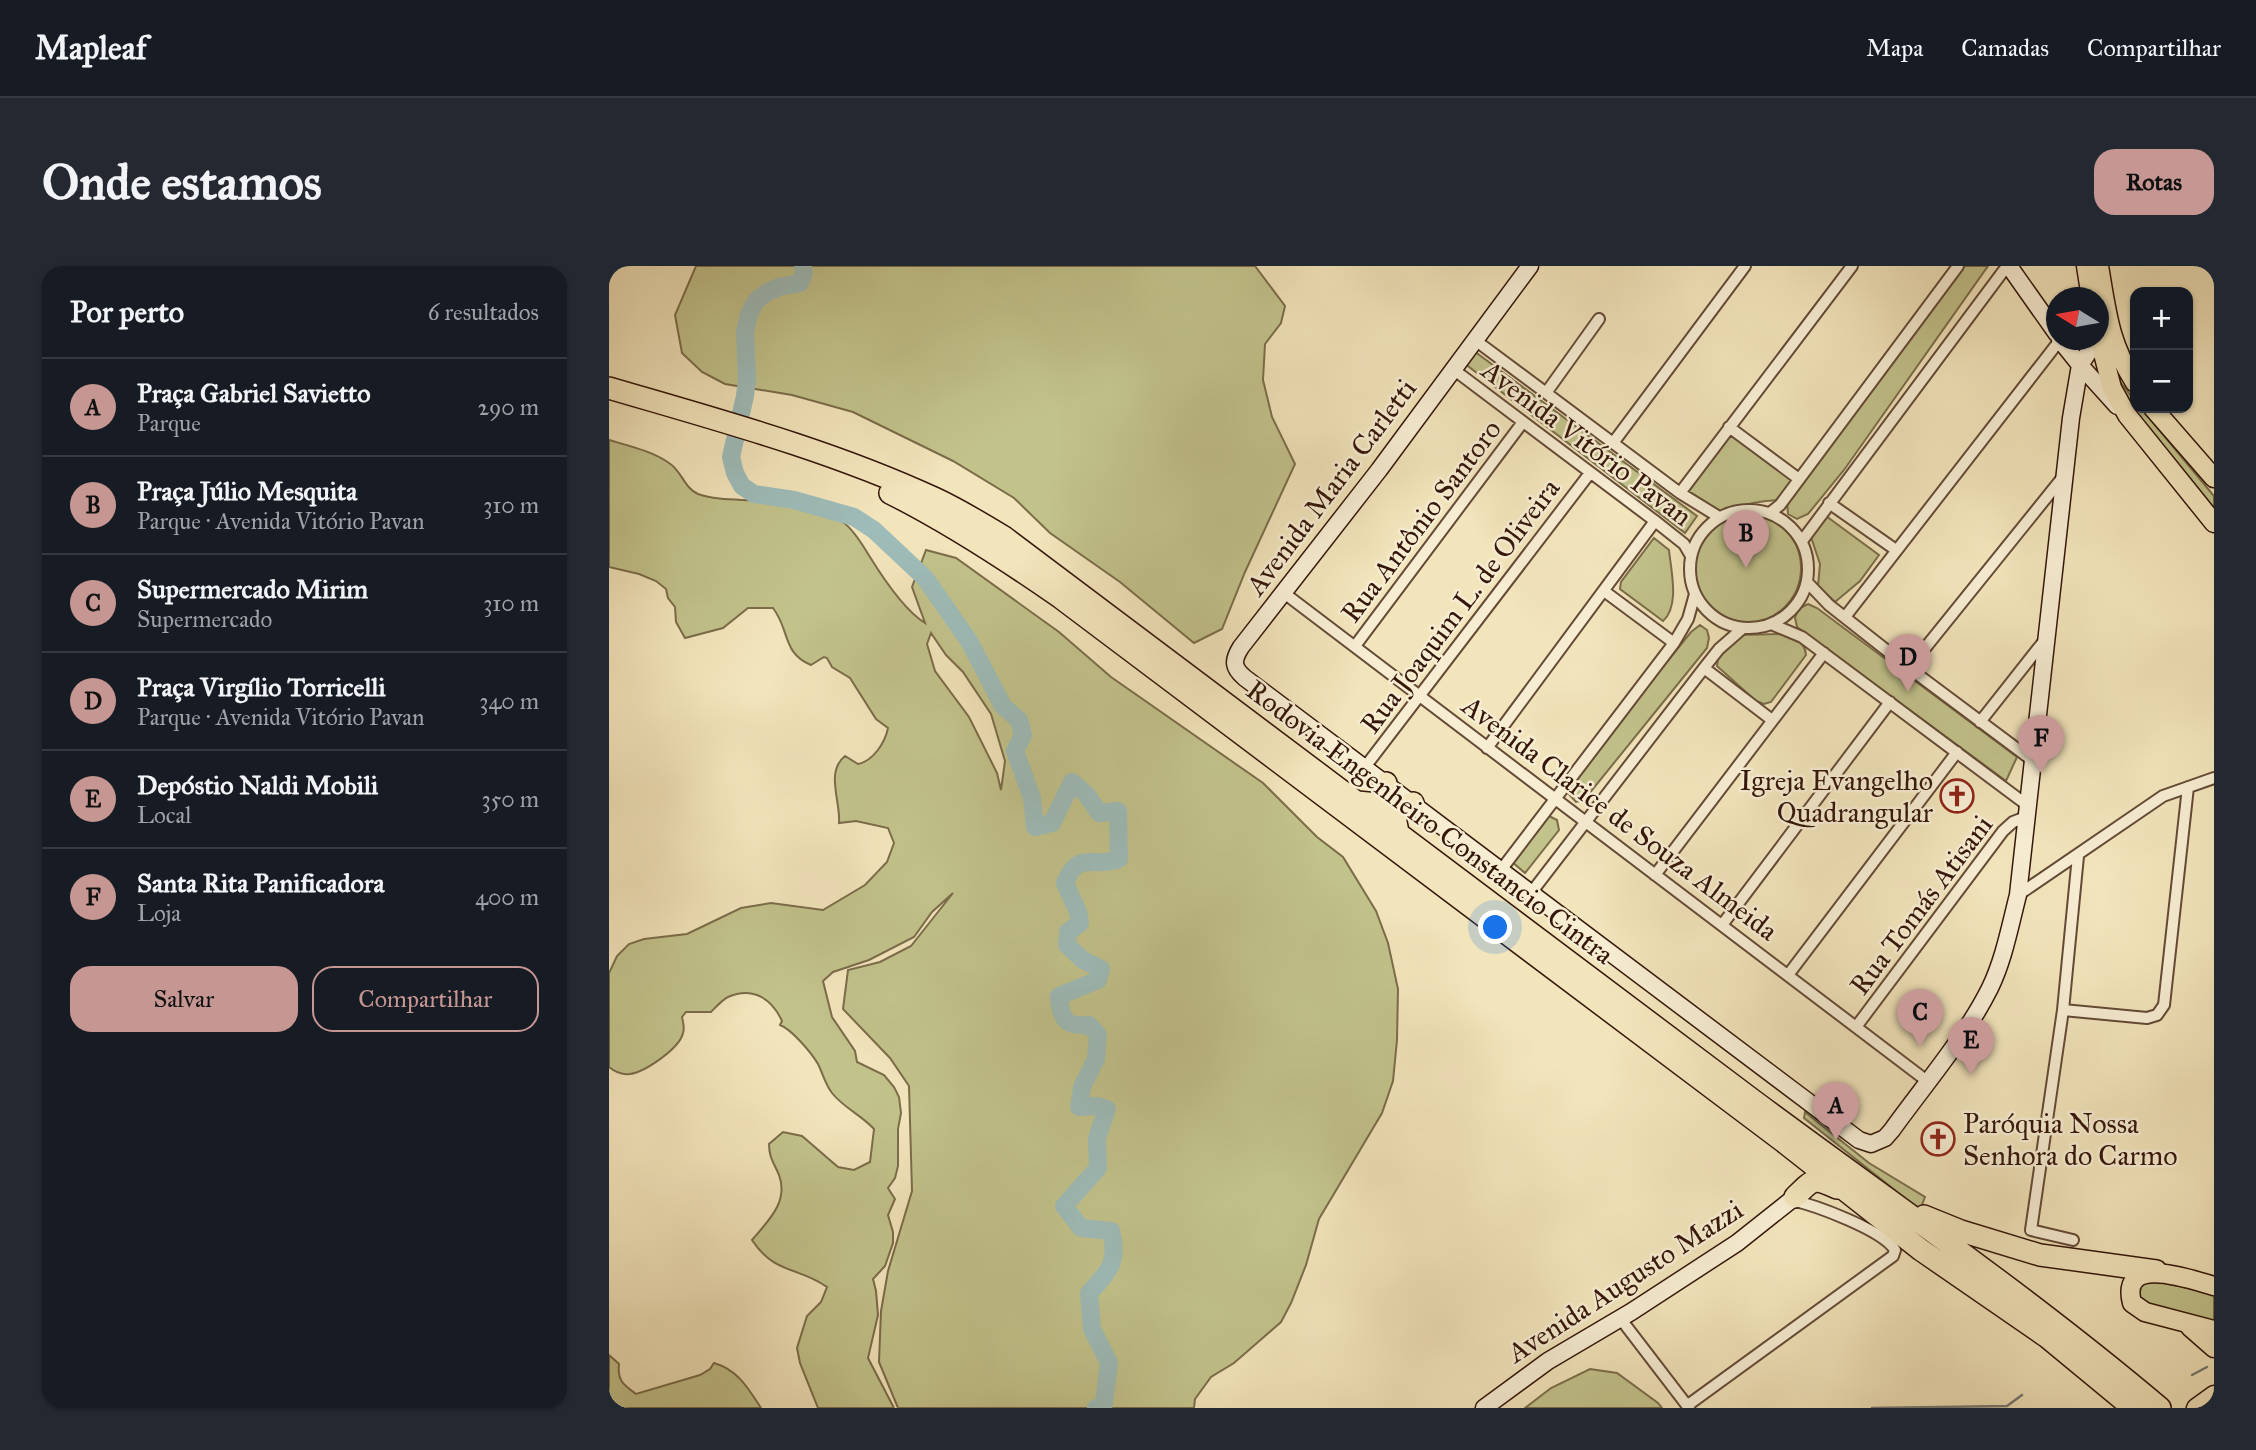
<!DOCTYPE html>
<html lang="pt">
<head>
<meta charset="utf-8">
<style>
  :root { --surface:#171b24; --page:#242831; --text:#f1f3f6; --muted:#9ea1a6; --line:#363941; --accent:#c59692 }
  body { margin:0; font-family:"IM FELL Great Primer",serif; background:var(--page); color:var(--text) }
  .controls { position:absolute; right:21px; top:21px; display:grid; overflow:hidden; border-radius:14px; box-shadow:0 2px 5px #0004 }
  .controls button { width:63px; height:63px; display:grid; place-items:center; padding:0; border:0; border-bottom:2px solid var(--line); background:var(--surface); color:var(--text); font:35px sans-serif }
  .compass { position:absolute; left:1437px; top:21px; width:63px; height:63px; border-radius:50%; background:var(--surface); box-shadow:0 2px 5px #0004; rotate:281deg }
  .you { position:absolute; left:887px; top:662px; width:24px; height:24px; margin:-18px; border:5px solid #fff; border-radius:50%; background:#1a73e8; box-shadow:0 0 0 10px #1a73e833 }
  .badge { display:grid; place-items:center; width:46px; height:46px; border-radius:50%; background:var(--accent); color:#111; font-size:23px; font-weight:700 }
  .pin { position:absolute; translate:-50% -58px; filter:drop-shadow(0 2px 4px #0008) }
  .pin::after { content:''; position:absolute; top:37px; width:24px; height:21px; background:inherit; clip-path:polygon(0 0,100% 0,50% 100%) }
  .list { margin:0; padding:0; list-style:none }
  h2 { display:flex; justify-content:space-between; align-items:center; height:91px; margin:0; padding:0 28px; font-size:30px }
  h2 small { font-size:23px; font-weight:400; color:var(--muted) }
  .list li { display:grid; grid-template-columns:46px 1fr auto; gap:21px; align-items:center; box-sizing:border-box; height:98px; padding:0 28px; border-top:2px solid var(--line) }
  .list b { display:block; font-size:26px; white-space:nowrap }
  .list p { margin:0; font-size:23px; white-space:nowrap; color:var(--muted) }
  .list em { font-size:23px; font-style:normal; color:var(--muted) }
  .actions { display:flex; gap:14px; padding:21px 28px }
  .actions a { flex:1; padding:16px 0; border:2px solid var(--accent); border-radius:21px; text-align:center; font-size:24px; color:var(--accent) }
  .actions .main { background:var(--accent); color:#111 }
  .map { position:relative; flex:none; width:1605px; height:1142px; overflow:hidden; border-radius:21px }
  header { display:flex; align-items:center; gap:42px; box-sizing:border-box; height:98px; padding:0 35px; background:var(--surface); border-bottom:2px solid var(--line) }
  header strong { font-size:33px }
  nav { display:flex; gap:38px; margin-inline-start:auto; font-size:24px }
  .intro { display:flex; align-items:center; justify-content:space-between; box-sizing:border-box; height:168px; padding:0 42px }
  h1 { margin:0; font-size:49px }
  .button { padding:18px 32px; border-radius:21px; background:var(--accent); color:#111; font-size:24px; font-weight:700 }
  main { display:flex; gap:42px; padding:0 42px }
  aside { flex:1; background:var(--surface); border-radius:21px; box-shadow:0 2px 5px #0004 }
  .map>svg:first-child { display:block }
  .green { fill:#c2c28b; stroke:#7b6c4a; stroke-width:2; fill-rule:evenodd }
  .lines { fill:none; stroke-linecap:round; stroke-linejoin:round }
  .stream { stroke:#747a73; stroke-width:2.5 }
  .river { stroke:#9ebcb9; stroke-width:18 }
  .street-casing { stroke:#644a36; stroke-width:14 }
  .secondary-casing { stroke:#34160a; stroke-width:19 }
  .primary-casing { stroke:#34160a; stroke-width:21 }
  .highway-casing { stroke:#34160a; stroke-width:24 }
  .street { stroke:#f7edd3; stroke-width:10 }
  .secondary { stroke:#f7edd3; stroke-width:16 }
  .primary { stroke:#f2e4bb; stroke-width:18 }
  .highway { stroke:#f2e4bb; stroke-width:21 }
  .labels { text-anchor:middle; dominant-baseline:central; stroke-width:5; stroke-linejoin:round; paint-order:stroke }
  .street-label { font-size:28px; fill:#34160a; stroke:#f7edd3 }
  .poi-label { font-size:28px; fill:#34160a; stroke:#f7edd3; text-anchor:end }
</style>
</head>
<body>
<header>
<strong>Mapleaf</strong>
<nav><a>Mapa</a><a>Camadas</a><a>Compartilhar</a></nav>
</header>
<div class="intro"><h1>Onde estamos</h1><a class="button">Rotas</a></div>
<main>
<aside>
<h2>Por perto<small>6 resultados</small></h2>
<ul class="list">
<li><span class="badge">A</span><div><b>Praça Gabriel Savietto</b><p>Parque</p></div><em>290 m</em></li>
<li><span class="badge">B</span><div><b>Praça Júlio Mesquita</b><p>Parque · Avenida Vitório Pavan</p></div><em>310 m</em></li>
<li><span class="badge">C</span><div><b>Supermercado Mirim</b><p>Supermercado</p></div><em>310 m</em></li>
<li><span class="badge">D</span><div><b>Praça Virgílio Torricelli</b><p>Parque · Avenida Vitório Pavan</p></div><em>340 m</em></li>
<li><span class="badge">E</span><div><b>Depóstio Naldi Mobili</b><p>Local</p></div><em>350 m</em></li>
<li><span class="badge">F</span><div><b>Santa Rita Panificadora</b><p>Loja</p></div><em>400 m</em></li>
</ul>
<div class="actions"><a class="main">Salvar</a><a>Compartilhar</a></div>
</aside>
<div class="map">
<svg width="1605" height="1142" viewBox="0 0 1605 1142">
  <rect width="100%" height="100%" fill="#f2e4bb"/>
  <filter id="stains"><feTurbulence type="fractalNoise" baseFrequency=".00286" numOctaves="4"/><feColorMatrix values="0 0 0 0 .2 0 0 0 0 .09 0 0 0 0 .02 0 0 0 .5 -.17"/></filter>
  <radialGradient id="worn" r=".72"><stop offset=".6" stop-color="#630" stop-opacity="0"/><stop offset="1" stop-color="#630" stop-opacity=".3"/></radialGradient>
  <!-- green -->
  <path class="green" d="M87 0H646L676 40 672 57 656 78 654 114 663 151 686 198 636 306 613 363 585 377 511 316 441 267 405 232 344 195 244 146 183 129 116 118 93 106 73 87 66 49Z
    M1355 0H1379L1235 204 1199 248 1188 253 1179 248 1178 236Z
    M865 85 1088 250 1076 267 855 97Z
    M1502 104 1526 135V142H1532L1605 230V245L1518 137Z
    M1121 166 1185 214 1170 234C1149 235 1131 238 1112 247L1079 226Z
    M0 174C20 180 43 185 60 197 73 205 75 222 89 228 109 235 131 233 153 235 178 238 213 242 235 257 246 265 254 280 261 291 274 312 295 344 316 357L303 321 317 284 347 292 450 366 502 411 654 517 708 571 734 591 767 645 779 677 789 723 788 774 784 815 773 847 710 953 697 999 682 1037 672 1056 625 1097 602 1111 586 1133 585 1142H289L270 1096 272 1045 279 1005 303 925 300 820 281 792 234 743 239 704 271 696 302 680 344 627 323 646 305 671 260 694 224 706 214 715 223 751 246 785 248 796 275 809 285 821 290 831 292 847 289 863V900L286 912 279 922 286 933 279 949 284 966V977L276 1000 264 1013 267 1025 269 1049 259 1092 285 1142H209L191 1097 188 1082 198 1050 212 1036 218 1021C190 1001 165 1008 143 974 159 955 180 936 170 909 165 897 160 892 160 878L174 866 193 870 229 901 245 904 261 896 265 863C252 849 235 842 223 827 216 818 214 808 209 798 202 786 182 763 171 759L173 755C163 733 144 720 119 731 113 734 107 741 102 746H77L73 751C74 756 76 762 74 767 71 782 36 806 21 808 13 809 6 806 0 801V707L8 690 20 678 35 673 78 668 132 642 162 637 214 644 256 619 278 596 285 577 279 562 247 555 230 557C232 536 216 506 236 490L249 498C264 495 276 477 279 462L267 453 241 412 223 401 218 392 215 391 202 399C173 387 181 364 164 342H139L114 362 76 372 67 356 66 341 59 332 57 323 47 315 30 308 0 301ZM322 367 337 389 354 406 382 448 396 495 392 524 388 507 360 451 326 405 318 378Z
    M1082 302a55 55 0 1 1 110 0a55 55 0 1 1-110 0Z
    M1217 250 1270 289 1251 315 1226 336 1209 320 1211 298 1202 271Z
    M1045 272 1060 284C1062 305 1071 340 1054 355L1011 323 1012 316Z
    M1199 338 1208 342 1408 491 1397 515 1188 361 1186 352 1189 343Z
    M1091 359 1098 364 1100 372 1098 382 975 534 967 536 955 523 1082 366Z
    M1176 368C1186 372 1196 376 1197 389L1162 436 1155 438 1147 435 1108 400 1109 392 1129 369Z
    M938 549 948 554 950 564 916 607 902 595Z
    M1196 846 1260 897 1316 931 1311 944 1195 852Z
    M1542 1014 1605 1028V1055L1539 1040 1530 1033 1531 1018Z
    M0 1089 10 1098C8 1115 15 1119 27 1128L91 1109 101 1103 105 1097C129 1104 139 1122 152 1142H0Z
    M981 1103 1008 1107 1049 1137 1053 1142H916L942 1122Z"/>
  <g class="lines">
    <!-- stream -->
    <path class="stream" d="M1583 1109 1598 1101
      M1263 1142 1398 1140 1413 1129"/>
    <!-- river -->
    <path class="river" d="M194 0 195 7 191 17 170 21 157 27 147 35 140 48 136 66 138 113 136 130 122 191 126 207 133 220 145 228 185 234 245 251 265 264 316 312 360 375 394 440 410 454 414 469 406 485 423 532 426 561 443 557 463 516 478 529 490 547 509 545 510 593C486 603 469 583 456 617L469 646 471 657 459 666 458 679 474 694 492 703 489 714 450 730C452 753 455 761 480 759L489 769 487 793 473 821 470 841 489 840 498 843 488 872 489 902 455 940 472 962 502 965C510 995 500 1006 480 1027L483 1063 500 1097 495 1138 487 1142"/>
    <defs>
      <path id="street" d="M866 74 1071 227 1110 251
        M844 103 1046 255 1075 278 1082 290
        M937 127 990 53
        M1120 161 1190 213
        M1004 177 1136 0
        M1071 227 1243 0
        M1220 237 1287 284
        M1081 303a59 59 0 1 1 118 0a59 59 0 1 1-118 0Z
        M1161 247 1171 239 1349 0
        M1193 275 1398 0
        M1198 316 1220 339 1300 402 1423 494
        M995 325 1065 377
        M675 327 1318 815
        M1236 351 1451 74
        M1162 358 1193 371 1418 539
        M746 380 914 156
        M1095 402 1163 454
        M1300 402 1454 211
        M1371 456 1435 375
        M878 482 1046 255
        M756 501 981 207
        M892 604 1065 377 1079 353 1086 328
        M1046 609 1215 387
        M922 627 1095 402 1110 383 1134 362
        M1409 629 1554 530 1605 512
        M1113 659 1281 436
        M1179 709 1348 486
        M1454 744 1538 752 1548 749 1555 739 1579 521
        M1247 761 1394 565 1404 556 1417 551
        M1464 974 1422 964 1454 744 1469 590
        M1011 1052 1080 1142
        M1079 1139 1284 990 1286 984C1274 964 1206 939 1182 934"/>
      <path id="secondary" d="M921 0 770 204 632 381C623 395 624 402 636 412L1250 874 1262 878 1276 872 1283 864C1316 818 1356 772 1381 722 1395 693 1401 660 1409 629L1462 152 1471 99 1481 84 1484 74
        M1400 0 1448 68
        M1451 74 1471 99 1508 140
        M875 1142 939 1095 1022 1046 1128 977 1186 931"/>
      <path id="primary" d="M1477 0 1482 32
        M1490 0C1498 47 1500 76 1526 117
        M1490 72 1503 122 1518 149 1605 257
        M1544 142 1605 212
        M1605 1020C1583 1014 1510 987 1523 1037L1536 1046 1605 1064
        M1581 1061 1605 1082
        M1587 1142 1605 1129"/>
      <path id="highway" d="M0 122C109 154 221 184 325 232 349 243 372 257 395 271 645 459 895 647 1145 835 1281 936 1421 1032 1551 1142
        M281 227C341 257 396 293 452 332L1175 876 1312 984 1438 1071 1524 1142
        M748 536 769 538 776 528 777 517
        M789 566 786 551 787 544 804 537
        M1186 931C1204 913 1204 911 1228 922
        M1315 950 1352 965 1431 989 1547 1005"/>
    </defs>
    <!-- street casing -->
    <use href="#street" class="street-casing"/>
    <!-- secondary casing -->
    <use href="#secondary" class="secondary-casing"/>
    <!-- primary casing -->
    <use href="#primary" class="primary-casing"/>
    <!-- highway casing -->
    <use href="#highway" class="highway-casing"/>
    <!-- street -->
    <use href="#street" class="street"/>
    <!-- secondary -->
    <use href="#secondary" class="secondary"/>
    <!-- primary -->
    <use href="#primary" class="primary"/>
    <!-- highway -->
    <use href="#highway" class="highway"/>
  </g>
  <!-- icons -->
  <defs>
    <symbol id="church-ring" viewBox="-11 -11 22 22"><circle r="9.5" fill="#f7edd3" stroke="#8f2418" stroke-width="1.5"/><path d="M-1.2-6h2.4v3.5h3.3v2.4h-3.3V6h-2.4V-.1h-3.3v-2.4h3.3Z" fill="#8f2418"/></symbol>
  </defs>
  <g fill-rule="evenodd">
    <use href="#church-ring" x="1329" y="511" width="38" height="38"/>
    <use href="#church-ring" x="1310" y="854" width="38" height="38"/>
  </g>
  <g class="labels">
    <!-- street labels -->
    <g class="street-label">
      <text transform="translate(978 177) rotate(37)">Avenida Vitório Pavan</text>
      <text transform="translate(722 221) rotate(-53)">Avenida Maria Carletti</text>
      <text transform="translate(812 255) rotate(-53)">Rua Antônio Santoro</text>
      <text transform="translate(851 340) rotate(-53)">Rua Joaquim L. de Oliveira</text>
      <text transform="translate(1011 552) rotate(37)">Avenida Clarice de Souza Almeida</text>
      <text transform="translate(821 556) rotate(37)">Rodovia Engenheiro Constancio Cintra</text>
      <text transform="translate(1312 639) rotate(-53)">Rua Tomás Atisani</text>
      <text transform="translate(1016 1015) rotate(-33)">Avenida Augusto Mazzi</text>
    </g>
    <!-- poi labels -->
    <g class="poi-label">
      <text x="1324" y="514">Igreja Evangelho<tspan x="1324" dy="32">Quadrangular</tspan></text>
      <text x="1354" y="857" text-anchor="start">Paróquia Nossa<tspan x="1354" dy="32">Senhora do Carmo</tspan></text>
    </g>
  </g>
  <rect width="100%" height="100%" filter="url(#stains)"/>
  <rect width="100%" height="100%" fill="url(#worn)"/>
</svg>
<div class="controls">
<button>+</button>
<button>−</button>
</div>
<svg class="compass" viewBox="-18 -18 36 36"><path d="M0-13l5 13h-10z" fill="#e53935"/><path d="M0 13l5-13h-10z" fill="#9ea1a6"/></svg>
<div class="you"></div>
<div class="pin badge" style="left:1227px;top:874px">A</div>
<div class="pin badge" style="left:1137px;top:302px">B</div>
<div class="pin badge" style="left:1311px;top:781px">C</div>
<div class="pin badge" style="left:1299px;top:426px">D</div>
<div class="pin badge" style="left:1362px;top:809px">E</div>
<div class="pin badge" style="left:1432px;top:507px">F</div>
</div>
</main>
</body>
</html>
